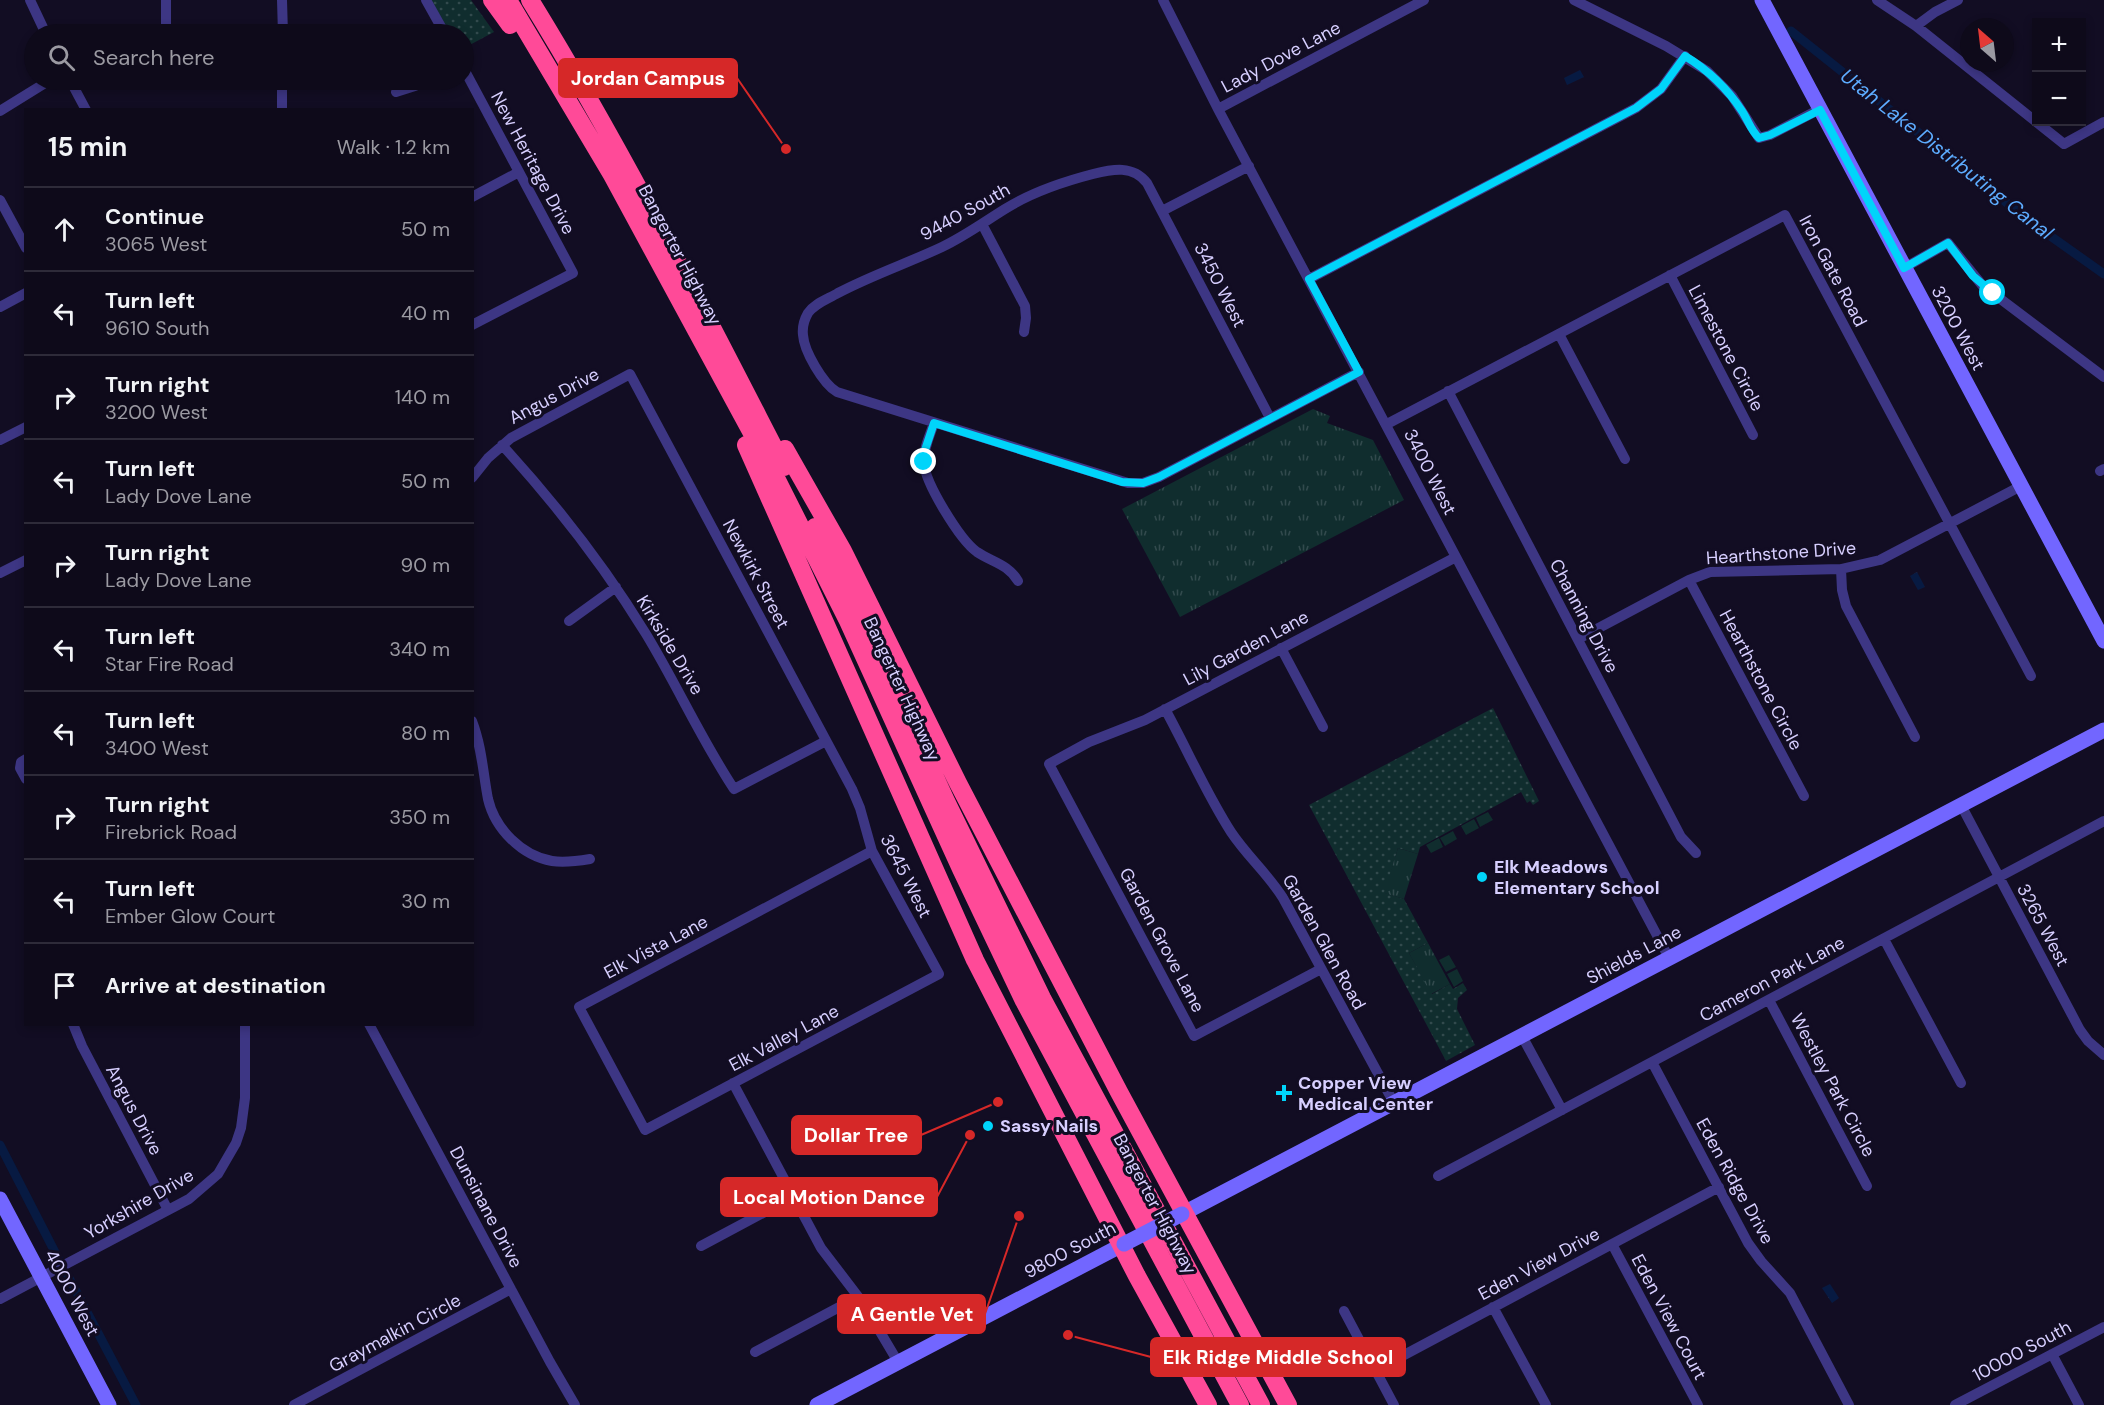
<!DOCTYPE html>
<html lang="en">
<head>
<meta charset="utf-8">
<style>
  :root { --surface:#0e0a1a; --page:#1c1827; --text:#f1f3f6; --muted:#9b9aa2; --line:#2e2b39 }
  body { margin:0; font-family:"DM Sans",sans-serif; background:var(--page); color:var(--text) }
  .controls { position:absolute; right:18px; top:18px; display:grid; overflow:hidden; border-radius:0px; box-shadow:0 3px 9px #0003 }
  .controls button { width:54px; height:54px; display:grid; place-items:center; padding:0; border:0; border-bottom:2px solid var(--line); background:var(--surface); color:var(--text); font:30px sans-serif }
  .compass { position:absolute; left:1960px; top:18px; width:54px; height:54px; border-radius:50%; background:var(--surface); box-shadow:0 3px 9px #0003; rotate:332deg }
  .stop { position:absolute; width:18px; height:18px; margin:-14px; border:4px solid #00d4fa; border-radius:50%; background:#fff }
  .stop.end { background:#00d4fa; border-color:#fff; box-shadow:0 2px 6px #0008 }
  .list { margin:0; padding:0; list-style:none }
  h2 { display:flex; justify-content:space-between; align-items:center; height:78px; margin:0; padding:0 24px; font-size:26px }
  h2 small { font-size:20px; font-weight:400; color:var(--muted) }
  .list li { display:grid; grid-template-columns:39px 1fr auto; gap:18px; align-items:center; box-sizing:border-box; height:84px; padding:0 24px; border-top:2px solid var(--line) }
  .list b { display:block; font-size:22px; white-space:nowrap }
  .list p { margin:0; font-size:20px; white-space:nowrap; color:var(--muted) }
  .list em { font-size:20px; font-style:normal; color:var(--muted) }
  .icon { flex:none; width:33px; height:33px; fill:none; stroke:currentColor; stroke-width:2; stroke-linecap:round; stroke-linejoin:round }
  .map { position:relative; flex:none; width:2104px; height:1405px; overflow:hidden }
  .search { position:absolute; background:var(--surface); box-shadow:0 3px 9px #0003; left:24px; top:24px; width:450px; height:66px; display:flex; align-items:center; gap:15px; box-sizing:border-box; padding:0 21px; border-radius:33px; color:var(--muted); font-size:22px }
  .panel { position:absolute; background:var(--surface); box-shadow:0 3px 9px #0003; left:24px; top:108px; width:450px; height:918px; border-radius:0px }
  .map>svg:first-child { display:block }
  .grass { fill:url(#grass-dots) }
  .park { fill:url(#park-tufts) }
  .pitch { fill:#102d2e }
  .water { fill:url(#water-ripples) }
  .lines { fill:none; stroke-linecap:round; stroke-linejoin:round }
  .canal { stroke:#071a42; stroke-width:9 }
  .street { stroke:#3d3684; stroke-width:10 }
  .secondary { stroke:#7266ff; stroke-width:15 }
  .highway { stroke:#ff4a98; stroke-width:18 }
  .secondary-bridge { stroke:#7266ff; stroke-width:15 }
  .route { stroke:#00d4fa; stroke-width:8 }
  .poi-dot { fill:#00d4fa; stroke:#120d23; stroke-width:2 }
  .labels { text-anchor:middle; dominant-baseline:central; stroke-width:6; stroke-linejoin:round; paint-order:stroke }
  .street-label { font-size:18px; fill:#d7cfff; stroke:#120d23 }
  .poi-label { font-size:18px; font-weight:bold; fill:#d7cfff; stroke:#120d23; text-anchor:start }
  .water-label { font-size:20px; font-style:italic; fill:#5dacff; stroke:#120d23 }
  .leader { fill:none; stroke:#d62828; stroke-width:2 }
  .callout-dot { fill:#d62828; stroke:#120d23; stroke-width:2 }
  .callout { fill:#d62828; stroke:#d62828; stroke-width:2 }
  .callout-label { font-size:20px; text-anchor:middle; font-weight:bold; fill:#fff }
</style>
</head>
<body>
<div class="map">
<svg width="2104" height="1405" viewBox="0 0 2104 1405">
  <defs>
    <pattern id="grass-dots" width="8" height="8" patternUnits="userSpaceOnUse" patternTransform="scale(1.5)"><rect width="8" height="8" fill="#102d2e"/><path d="M2 2h.1M6 6h.1" fill="none" stroke="#324a4d" stroke-width="1.8" stroke-linecap="round"/></pattern>
    <pattern id="park-tufts" width="24" height="20" patternUnits="userSpaceOnUse" patternTransform="scale(1.5)"><rect width="24" height="20" fill="#102d2e"/><path d="M3 7l-1-3M5 7V3M7 7l1-3M15 17l-1-3M17 17v-4M19 17l1-3" fill="none" stroke="#324a4d"/></pattern>
    <pattern id="water-ripples" width="26" height="14" patternUnits="userSpaceOnUse" patternTransform="scale(1.5)"><rect width="26" height="14" fill="#071a42"/><path d="M2 4q2-2 4 0t4 0M15 11q2-2 4 0t4 0" fill="none" stroke="#2a3a5e"/></pattern>
  </defs>
  <rect width="100%" height="100%" fill="#120d23"/>
  <!-- grass -->
  <path class="grass" d="M431 0H471L494 32 464 48V34H450Z
    M1493 708 1539 801 1533 805 1530 801 1527 803 1521 792 1420 847 1418 854 1398 848 1385 893 1404 899 1428 943 1409 953 1432 994 1450 984 1453 989 1463 983 1467 990 1458 998 1457 1009 1475 1045 1446 1061 1309 805Z"/>
  <!-- park -->
  <path class="park" d="M1313 409 1330 416 1327 423 1373 440 1404 500 1180 617 1122 509Z
    M1398 848 1418 854 1404 899 1384 893Z
    M1428 943 1450 984 1431 994 1409 953Z"/>
  <!-- pitch -->
  <path class="pitch" d="M1488 812 1493 820 1480 827 1476 818Z
    M1474 819 1479 828 1466 835 1461 826Z
    M1453 831 1457 839 1445 846 1440 838Z
    M1439 838 1443 847 1431 853 1426 845Z
    M1449 955 1456 967 1446 972 1439 960Z
    M1457 969 1463 981 1454 987 1447 974Z"/>
  <!-- water -->
  <path class="water" d="M1580 70 1584 77 1567 85 1564 78Z
    M1917 572 1925 587 1918 590 1910 576Z
    M1830 1284 1839 1298 1832 1303 1822 1288Z"/>
  <g class="lines">
    <!-- canal -->
    <path class="canal" d="M1791 31 2032 223 2104 274
      M0 1145 58 1258
      M68 1276 136 1405"/>
    <!-- street -->
    <path class="street" d="M30 0 46 34
      M282 0 283 34
      M426 0 445 34
      M1163 0 1218 109 1669 958
      M1574 0 1666 46 1707 71 1732 96 1759 138 1770 135 1820 109
      M1877 0 1916 26 2064 144 2104 122
      M1916 26 1935 12 1958 0
      M166 34V0
      M464 69 573 273 472 325
      M70 80 86 110
      M396 92 415 86 428 80
      M1218 109 1424 0
      M282 110V80
      M0 111 50 80
      M472 197 519 172
      M0 200 26 248
      M1162 211 1249 166
      M982 224 1025 306 1026 318 1024 332
      M1904 268 1948 243 1982 285 2104 377
      M1670 275 1753 435
      M1309 279 1636 108 1661 89 1685 56
      M0 307 26 293
      M1559 334 1625 459
      M1448 391 1681 837 1696 853
      M1270 418 1147 183C1133 165 1113 169 1093 174 1062 182 1032 192 1005 209 984 222 965 236 942 247 908 263 872 275 838 293 828 299 815 303 808 313 804 320 802 327 803 335 804 351 823 384 837 392L1128 483H1143L1159 477 1349 377 1359 372
      M934 423C930 435 923 449 924 463 925 483 960 540 977 552 992 562 1008 564 1018 581
      M1387 424 1785 215 2031 676
      M0 440 26 427
      M502 445C555 503 605 567 646 634 677 685 701 739 734 789L826 741
      M2100 471 2104 469
      M472 478 488 458 511 438 630 374 852 789 860 808 872 851 939 974 645 1130 579 1007 872 851
      M1841 569 1842 590 1846 606 1915 737
      M0 573 26 560
      M1689 580 1804 796
      M569 621 616 587
      M1578 639 1689 580 1710 572 1841 569 1880 560 2021 486
      M1281 648 1323 727
      M1165 709C1187 749 1206 793 1231 832 1247 856 1268 874 1283 898L1394 1103
      M472 721C482 747 483 773 488 799 495 829 522 856 552 861 565 863 578 861 590 859
      M26 759 21 762 20 768 26 779
      M1961 805 2080 1030 2088 1041 2104 1055
      M1884 939 1961 1083
      M1321 969 1194 1036 1049 764 1089 742 1145 720 1456 557
      M1769 1000 1867 1186
      M73 1024 82 1046 168 1210
      M369 1024 550 1362 575 1405
      M1522 1036 1562 1110
      M1652 1062 1748 1243 1761 1261 1790 1293 1849 1405
      M733 1083 821 1248 863 1303 898 1362
      M1438 1176 2104 821
      M1612 1244 1698 1405
      M701 1246 793 1197
      M0 1299 189 1199 218 1174 236 1143 241 1128 245 1098V1024
      M1493 1307 1546 1405
      M1344 1311 1394 1405
      M755 1352 845 1304 857 1295
      M2052 1354 2079 1405
      M1376 1370 1719 1187
      M294 1405 511 1289
      M1955 1405 2104 1327"/>
    <!-- secondary -->
    <path class="secondary" d="M1762 0 2104 641
      M0 1199 109 1405
      M1182 1214 2104 730
      M817 1405 1124 1244"/>
    <!-- highway -->
    <path class="highway" d="M492 0 510 25
      M508 0 612 175 773 472 848 621 961 869 1024 1001 1240 1405
      M530 0C623 151 703 310 784 467
      M746 445 975 960 1137 1276 1208 1405
      M785 449 843 551 958 783 1119 1092 1288 1405
      M815 527 857 608 946 801 1042 998 1261 1405"/>
    <!-- secondary-bridge -->
    <path class="secondary-bridge" d="M1124 1244 1182 1214"/>
  </g>
  <g class="lines">
    <!-- route -->
    <path class="route" d="M924 462 925 450 934 423 1122 482 1143 483 1159 477 1359 372 1309 279 1636 108 1661 89 1685 56C1708 70 1727 88 1742 111 1748 120 1751 131 1759 138L1770 135 1820 110 1904 268 1948 243 1973 276 1993 293"/>
  </g>
  <!-- markers -->
  <g class="poi-dot">
    <circle cx="1482" cy="877" r="6"/>
    <path d="M1281 1084h6v6h6v6h-6v6h-6v-6h-6v-6h6z"/>
    <circle cx="988" cy="1126" r="6"/>
  </g>
  <g class="labels">
    <!-- street labels -->
    <g class="street-label">
      <text transform="translate(1281 57) rotate(-28)">Lady Dove Lane</text>
      <text transform="translate(533 163) rotate(62)">New Heritage Drive</text>
      <text transform="translate(965 212) rotate(-29)">9440 South</text>
      <text transform="translate(680 255) rotate(62)">Bangerter Highway</text>
      <text transform="translate(1833 271) rotate(62)">Iron Gate Road</text>
      <text transform="translate(1220 285) rotate(63)">3450 West</text>
      <text transform="translate(1958 328) rotate(62)">3200 West</text>
      <text transform="translate(1726 348) rotate(62)">Limestone Circle</text>
      <text transform="translate(554 396) rotate(-28)">Angus Drive</text>
      <text transform="translate(1430 472) rotate(63)">3400 West</text>
      <text transform="translate(1781 553) rotate(-4)">Hearthstone Drive</text>
      <text transform="translate(756 574) rotate(62)">Newkirk Street</text>
      <text transform="translate(1584 616) rotate(62)">Channing Drive</text>
      <text transform="translate(670 645) rotate(59)">Kirkside Drive</text>
      <text transform="translate(1246 648) rotate(-28)">Lily Garden Lane</text>
      <text transform="translate(1761 680) rotate(62)">Hearthstone Circle</text>
      <text transform="translate(902 689) rotate(65)">Bangerter Highway</text>
      <text transform="translate(906 876) rotate(63)">3645 West</text>
      <text transform="translate(2043 925) rotate(62)">3265 West</text>
      <text transform="translate(1162 940) rotate(62)">Garden Grove Lane</text>
      <text transform="translate(1324 942) rotate(61)">Garden Glen Road</text>
      <text transform="translate(656 947) rotate(-28)">Elk Vista Lane</text>
      <text transform="translate(1634 955) rotate(-28)">Shields Lane</text>
      <text transform="translate(1772 979) rotate(-28)">Cameron Park Lane</text>
      <text transform="translate(784 1038) rotate(-28)">Elk Valley Lane</text>
      <text transform="translate(1833 1085) rotate(62)">Westley Park Circle</text>
      <text transform="translate(134 1110) rotate(62)">Angus Drive</text>
      <text transform="translate(1735 1181) rotate(61)">Eden Ridge Drive</text>
      <text transform="translate(139 1204) rotate(-30)">Yorkshire Drive</text>
      <text transform="translate(1155 1204) rotate(62)">Bangerter Highway</text>
      <text transform="translate(486 1207) rotate(62)">Dunsinane Drive</text>
      <text transform="translate(1070 1250) rotate(-28)">9800 South</text>
      <text transform="translate(1539 1264) rotate(-28)">Eden View Drive</text>
      <text transform="translate(72 1293) rotate(62)">4000 West</text>
      <text transform="translate(1669 1317) rotate(62)">Eden View Court</text>
      <text transform="translate(395 1333) rotate(-28)">Graymalkin Circle</text>
      <text transform="translate(2022 1351) rotate(-28)">10000 South</text>
    </g>
    <!-- poi labels -->
    <g class="poi-label">
      <text x="1494" y="867">Elk Meadows<tspan x="1494" dy="21">Elementary School</tspan></text>
      <text x="1298" y="1083">Copper View<tspan x="1298" dy="21">Medical Center</tspan></text>
      <text x="1000" y="1126">Sassy Nails</text>
    </g>
    <!-- water labels -->
    <g class="water-label">
      <text transform="translate(1947 154) rotate(38)">Utah Lake Distributing Canal</text>
    </g>
  </g>
  <!-- callouts -->
  <path class="leader" d="M786 149L737 78M998 1102L921 1135M970 1135L937 1197M1019 1216L985 1314M1068 1335L1151 1357"/>
  <g class="callout-dot">
    <circle cx="786" cy="149" r="6"/>
    <circle cx="998" cy="1102" r="6"/>
    <circle cx="970" cy="1135" r="6"/>
    <circle cx="1019" cy="1216" r="6"/>
    <circle cx="1068" cy="1335" r="6"/>
  </g>
  <g class="callout">
    <rect x="559" y="59" width="178" height="38" rx="6"/>
    <rect x="792" y="1116" width="129" height="38" rx="6"/>
    <rect x="721" y="1178" width="216" height="38" rx="6"/>
    <rect x="838" y="1295" width="147" height="38" rx="6"/>
    <rect x="1151" y="1338" width="254" height="38" rx="6"/>
  </g>
  <g class="callout-label">
    <text x="648" y="85">Jordan Campus</text>
    <text x="856" y="1142">Dollar Tree</text>
    <text x="829" y="1204">Local Motion Dance</text>
    <text x="912" y="1321">A Gentle Vet</text>
    <text x="1278" y="1364">Elk Ridge Middle School</text>
  </g>
</svg>
<div class="controls">
<button>+</button>
<button>−</button>
</div>
<svg class="compass" viewBox="-18 -18 36 36"><path d="M0-13l5 13h-10z" fill="#e53935"/><path d="M0 13l5-13h-10z" fill="#9b9aa2"/></svg>
<div class="stop" style="left:1993px;top:293px"></div>
<div class="stop end" style="left:924px;top:462px"></div>
<div class="search"><svg class="icon" aria-label="search" viewBox="0 0 24 24"><circle cx="10" cy="10" r="6"/><path d="M15 15l6 6"/></svg>Search here</div>
<section class="panel">
<h2>15 min<small>Walk · 1.2 km</small></h2>
<ul class="list">
<li><svg class="icon" aria-label="ahead" viewBox="0 0 24 24"><path d="M12 20V5M6 11l6-6 6 6"/></svg><div><b>Continue</b><p>3065 West</p></div><em>50 m</em></li>
<li><svg class="icon" aria-label="left" viewBox="0 0 24 24"><path d="M17 20v-9H6M10 6l-5 5 5 5"/></svg><div><b>Turn left</b><p>9610 South</p></div><em>40 m</em></li>
<li><svg class="icon" aria-label="right" viewBox="0 0 24 24"><path d="M7 20v-9h11M14 6l5 5-5 5"/></svg><div><b>Turn right</b><p>3200 West</p></div><em>140 m</em></li>
<li><svg class="icon" aria-label="left" viewBox="0 0 24 24"><path d="M17 20v-9H6M10 6l-5 5 5 5"/></svg><div><b>Turn left</b><p>Lady Dove Lane</p></div><em>50 m</em></li>
<li><svg class="icon" aria-label="right" viewBox="0 0 24 24"><path d="M7 20v-9h11M14 6l5 5-5 5"/></svg><div><b>Turn right</b><p>Lady Dove Lane</p></div><em>90 m</em></li>
<li><svg class="icon" aria-label="left" viewBox="0 0 24 24"><path d="M17 20v-9H6M10 6l-5 5 5 5"/></svg><div><b>Turn left</b><p>Star Fire Road</p></div><em>340 m</em></li>
<li><svg class="icon" aria-label="left" viewBox="0 0 24 24"><path d="M17 20v-9H6M10 6l-5 5 5 5"/></svg><div><b>Turn left</b><p>3400 West</p></div><em>80 m</em></li>
<li><svg class="icon" aria-label="right" viewBox="0 0 24 24"><path d="M7 20v-9h11M14 6l5 5-5 5"/></svg><div><b>Turn right</b><p>Firebrick Road</p></div><em>350 m</em></li>
<li><svg class="icon" aria-label="left" viewBox="0 0 24 24"><path d="M17 20v-9H6M10 6l-5 5 5 5"/></svg><div><b>Turn left</b><p>Ember Glow Court</p></div><em>30 m</em></li>
<li><svg class="icon" aria-label="arrive" viewBox="0 0 24 24"><path d="M6 21V4h12l-3 4 3 4H6"/></svg><div><b>Arrive at destination</b></div></li>
</ul>
</section>
</div>
</body>
</html>
